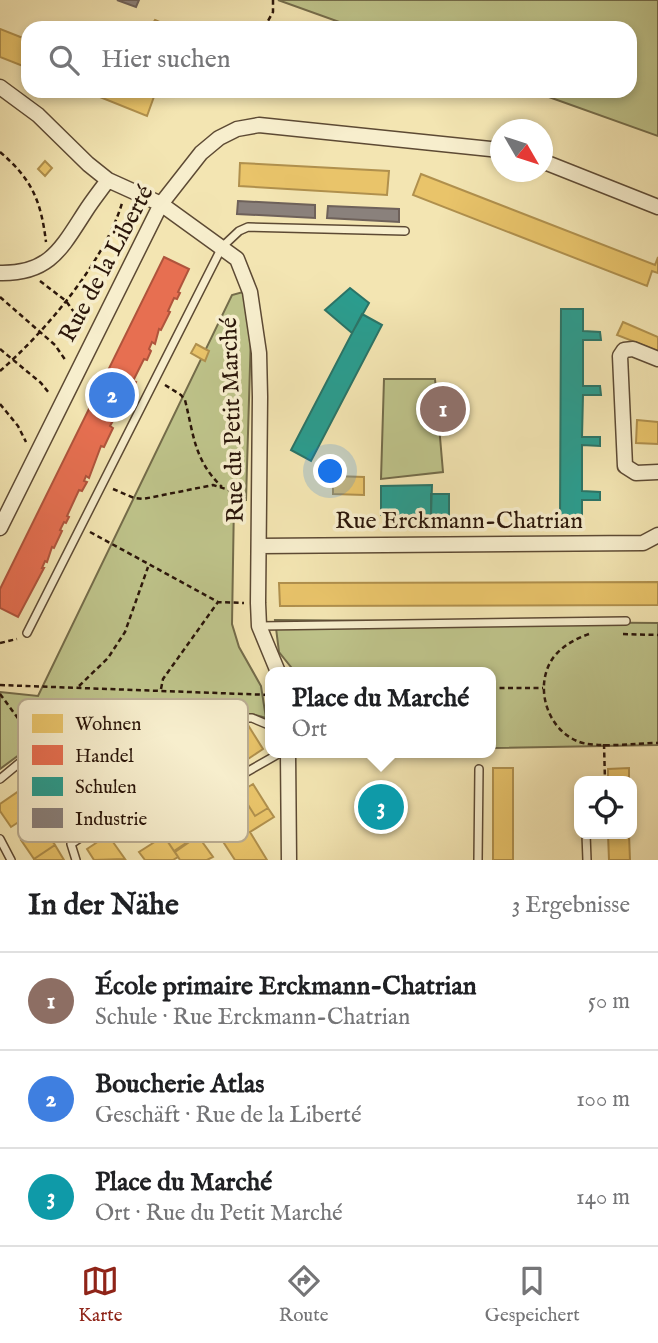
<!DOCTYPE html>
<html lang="de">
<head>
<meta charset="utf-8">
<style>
  :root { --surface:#fff; --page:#f2f2f2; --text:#202124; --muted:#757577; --line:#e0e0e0; --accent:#8f2418 }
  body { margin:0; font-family:"IM FELL English",serif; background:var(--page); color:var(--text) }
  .controls { position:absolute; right:21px; bottom:21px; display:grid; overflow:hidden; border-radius:14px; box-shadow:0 4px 10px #0003 }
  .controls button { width:63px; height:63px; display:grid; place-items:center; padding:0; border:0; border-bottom:2px solid var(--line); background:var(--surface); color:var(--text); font:35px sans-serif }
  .compass { position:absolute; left:490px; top:119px; width:63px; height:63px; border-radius:50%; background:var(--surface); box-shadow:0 4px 10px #0003; rotate:129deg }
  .you { position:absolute; left:331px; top:472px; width:24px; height:24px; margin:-18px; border:5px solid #fff; border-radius:50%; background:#1a73e8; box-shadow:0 0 0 10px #1a73e833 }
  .badge { display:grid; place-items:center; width:46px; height:46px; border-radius:50%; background:var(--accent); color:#fff; font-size:23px; font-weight:700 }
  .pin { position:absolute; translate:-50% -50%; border:4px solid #fff; box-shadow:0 2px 7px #0006 }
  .popup { position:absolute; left:265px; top:667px; width:231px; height:91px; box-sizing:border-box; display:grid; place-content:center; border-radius:14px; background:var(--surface); filter:drop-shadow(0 2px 5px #0005); font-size:23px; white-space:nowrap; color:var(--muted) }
  .popup b { font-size:26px; color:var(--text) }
  .popup::after { content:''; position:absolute; left:50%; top:100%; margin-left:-14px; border:14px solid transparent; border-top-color:var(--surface) }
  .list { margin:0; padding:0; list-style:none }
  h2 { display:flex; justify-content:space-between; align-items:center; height:91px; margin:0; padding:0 28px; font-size:30px }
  h2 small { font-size:23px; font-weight:400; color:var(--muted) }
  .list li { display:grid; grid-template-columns:46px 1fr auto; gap:21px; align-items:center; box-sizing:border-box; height:98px; padding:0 28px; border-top:2px solid var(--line) }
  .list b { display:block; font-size:26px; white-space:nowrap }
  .list p { margin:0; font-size:23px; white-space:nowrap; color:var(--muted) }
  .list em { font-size:23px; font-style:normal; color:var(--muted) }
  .icon { flex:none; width:38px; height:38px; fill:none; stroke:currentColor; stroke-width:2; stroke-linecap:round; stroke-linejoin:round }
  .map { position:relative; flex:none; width:658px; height:860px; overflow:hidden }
  .search { position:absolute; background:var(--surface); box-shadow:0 4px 10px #0003; left:21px; right:21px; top:21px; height:77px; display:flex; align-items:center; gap:18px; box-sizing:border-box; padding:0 24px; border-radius:21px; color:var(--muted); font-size:26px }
  .sheet { height:385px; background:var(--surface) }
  nav { display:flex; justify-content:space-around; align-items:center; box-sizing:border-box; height:98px; border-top:2px solid var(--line); background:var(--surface); font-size:19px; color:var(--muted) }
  nav a { display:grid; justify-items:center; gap:4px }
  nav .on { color:var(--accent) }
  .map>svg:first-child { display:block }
  .green { fill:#bec38a; stroke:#746c4a; stroke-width:2 }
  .homes { fill:#e9c46a; stroke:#b0904d; stroke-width:2 }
  .shops { fill:#e76f51; stroke:#af543c; stroke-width:2 }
  .schools { fill:#2a9d8f; stroke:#2a7467; stroke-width:2 }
  .industry { fill:#8a817c; stroke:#6e615a; stroke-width:2 }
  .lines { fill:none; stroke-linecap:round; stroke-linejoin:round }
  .lane-casing { stroke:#5d4a34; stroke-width:10 }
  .street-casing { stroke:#5d4a34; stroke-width:17 }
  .path { stroke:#2b160a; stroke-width:2.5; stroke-dasharray:5 3.5; stroke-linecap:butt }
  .lane { stroke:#f7eecd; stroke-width:7 }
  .street { stroke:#f7eecd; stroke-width:14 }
  .labels { text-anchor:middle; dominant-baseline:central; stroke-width:7; stroke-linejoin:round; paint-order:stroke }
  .street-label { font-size:24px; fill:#2b160a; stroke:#f7eecd }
  .key { fill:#f7eecd; stroke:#baad92; stroke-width:2 }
  .key-label { font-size:19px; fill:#2b160a }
</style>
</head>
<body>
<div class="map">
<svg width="658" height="860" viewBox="0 0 658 860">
  <rect width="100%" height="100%" fill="#f3e5b2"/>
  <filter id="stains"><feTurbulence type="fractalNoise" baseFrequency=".00286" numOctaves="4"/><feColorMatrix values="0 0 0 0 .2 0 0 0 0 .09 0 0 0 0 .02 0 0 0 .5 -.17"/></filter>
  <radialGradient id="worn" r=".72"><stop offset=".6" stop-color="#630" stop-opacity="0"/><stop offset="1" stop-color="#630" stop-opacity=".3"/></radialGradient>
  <!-- green -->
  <path class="green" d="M278 0H658V136L532 91H630V28H356Z
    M243 292 251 333 246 500 234 501 232 624 239 647 261 686 266 718 252 714H149L126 707 73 721 46 735 0 769V692L38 696 232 295Z
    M384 379H435L443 472 381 479Z
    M275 620 658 623V745L491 748V672H295L279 652Z"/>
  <!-- homes -->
  <path class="homes" d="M155 20 164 24 174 28H150Z
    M0 29 28 40V68L0 57Z
    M85 91H156L147 116Z
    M45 161 52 168 45 176 38 169Z
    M240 163 389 171 387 195 239 186Z
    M421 174 655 265 658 257V273L652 271 647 286 413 195Z
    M623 322 658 337V351L617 335Z
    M196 344 209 351 205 361 191 353Z
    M637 420 658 422V444L636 443Z
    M333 476 364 477V495L333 494Z
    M658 582V605L280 606 279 583Z
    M134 722 148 744 136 752 122 730Z
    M248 725 263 749 242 763 226 739Z
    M201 728 212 747 205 751 191 729Z
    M191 729 205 751 187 763 172 741Z
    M122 730 136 752 123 761 109 739Z
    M73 737 88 759 72 770 58 748Z
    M172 741 187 763 168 776 153 753Z
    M113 745 127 767 109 780 94 757Z
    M58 748 72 770 57 780 42 758Z
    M493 768H513V860H493Z
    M629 768V781H608V769Z
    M45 773 60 795 11 827 0 811V804Z
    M253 784 268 808 255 816 240 792Z
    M240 792 255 816 268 808 274 817 250 832 267 860H235L205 814Z
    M184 814 198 835 174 851 160 830Z
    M42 827 55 845 34 859 21 840Z
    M608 834H629L630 860H609Z
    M108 835 125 859 94 860 87 849Z
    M164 836 178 857 173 860H145L139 852Z
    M198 836 213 857 207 860H180L175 852Z
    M55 845 64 860H34V859Z"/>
  <!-- shops -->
  <path class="shops" d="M164 257 189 269 178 292 180 293 177 299 174 298 168 311 170 312 161 330 159 329 155 344 152 342 149 349 151 351 147 360 144 359 133 381 136 382 133 388 130 387 123 401 126 402 117 420 114 419 110 426 113 428 104 447 101 446 89 478 86 476 84 481 87 482 82 491 79 490 67 516 69 517 66 523 64 522 60 530 62 531 54 548 52 547 47 562 45 561 42 568H44L18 617 0 608V589Z"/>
  <!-- schools -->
  <path class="schools" d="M350 288 369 303 352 333 325 310Z
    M561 309H583V331L600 332 601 340H583V386H600L601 395H583L582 437H600V446L582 445V491L600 492V500H582V524H560Z
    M362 314 382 325 311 461 291 450Z
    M432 485 431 515H381V486Z
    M431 494H449V524L397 525V515H431Z"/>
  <!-- industry -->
  <path class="industry" d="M117 0H139L136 7Z
    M238 201 315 205V218L237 214Z
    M328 206 399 209V222L327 218Z"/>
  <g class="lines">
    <defs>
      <path id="lane" d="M260 626 626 621
        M27 633 222 247 239 231 248 227 405 231
        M0 779 35 750 62 732 122 714 157 718H252L271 726
        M586 834 587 860
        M0 839 11 860
        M76 860 71 844 145 794 184 790 201 798 280 753
        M478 860 479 769"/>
      <path id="street" d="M0 87 38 115 88 164 108 180 161 204 237 259 250 292 259 353 260 397 258 603 259 626 278 672
        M542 161 658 207
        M0 273C49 274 61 249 85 212 92 201 100 191 108 180
        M658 359 633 349 624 350 620 356 625 466 636 473 658 472
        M0 528 161 204 201 153 219 138 237 129 259 125 500 150
        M259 546 643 543 658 535
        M288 753 289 860"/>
    </defs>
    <!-- lane casing -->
    <use href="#lane" class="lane-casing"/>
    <!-- street casing -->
    <use href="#street" class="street-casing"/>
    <!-- path -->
    <path class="path" d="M264 28 273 12V0
      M0 152C32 179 41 201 46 242
      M40 281 66 301 84 326
      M0 297 55 345 66 361
      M0 349 41 383 49 393
      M0 371C45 332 105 261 122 203
      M165 385 181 395 185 400C194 436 194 460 222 487
      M0 404 18 426 26 442
      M113 489 134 498 143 499 213 485 245 495
      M90 532 218 602 244 603
      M589 634C575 639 562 646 553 658 534 685 546 728 577 741 594 749 637 743 658 743
      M623 634 658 635
      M0 643 17 639
      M0 685 271 695
      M79 686 108 658 125 632 148 567
      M491 688H543
      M161 689 163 679 218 602
      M0 694 20 721 31 741
      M604 744 605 781"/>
    <!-- lane -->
    <use href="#lane" class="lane"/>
    <!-- street -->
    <use href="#street" class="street"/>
  </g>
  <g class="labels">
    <!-- street labels -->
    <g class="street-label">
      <text transform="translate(107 264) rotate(-62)">Rue de la Liberté</text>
      <text transform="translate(233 420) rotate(-92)">Rue du Petit Marché</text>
      <text x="459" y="521">Rue Erckmann-Chatrian</text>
    </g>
  </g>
  <!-- legend -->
  <rect x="18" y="699" width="230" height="143" rx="10" class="key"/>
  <rect x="32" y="714" width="31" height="19" fill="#e9c46a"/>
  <rect x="32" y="745" width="31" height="20" fill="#e76f51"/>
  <rect x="32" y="777" width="31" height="19" fill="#2a9d8f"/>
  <rect x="32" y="808" width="31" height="20" fill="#8a817c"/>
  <g class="key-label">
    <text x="75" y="730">Wohnen</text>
    <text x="75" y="762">Handel</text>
    <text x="75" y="793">Schulen</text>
    <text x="75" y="825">Industrie</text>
  </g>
  <rect width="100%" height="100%" filter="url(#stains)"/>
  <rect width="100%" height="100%" fill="url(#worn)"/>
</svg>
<div class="controls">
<button><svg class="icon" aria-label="locate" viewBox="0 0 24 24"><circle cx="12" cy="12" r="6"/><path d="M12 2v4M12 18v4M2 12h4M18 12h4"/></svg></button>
</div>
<svg class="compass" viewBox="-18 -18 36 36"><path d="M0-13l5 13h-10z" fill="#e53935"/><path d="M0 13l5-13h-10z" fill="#757577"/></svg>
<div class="you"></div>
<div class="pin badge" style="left:443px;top:409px;background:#8d6e63">1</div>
<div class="pin badge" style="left:112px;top:395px;background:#3f7fe0">2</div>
<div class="pin badge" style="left:381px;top:807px;background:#0f9aa8">3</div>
<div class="popup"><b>Place du Marché</b>Ort</div>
<div class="search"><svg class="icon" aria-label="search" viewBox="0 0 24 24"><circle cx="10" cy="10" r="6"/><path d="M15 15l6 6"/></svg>Hier suchen</div>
</div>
<section class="sheet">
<h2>In der Nähe<small>3 Ergebnisse</small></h2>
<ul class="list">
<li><span class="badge" style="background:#8d6e63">1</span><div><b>École primaire Erckmann-Chatrian</b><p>Schule · Rue Erckmann-Chatrian</p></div><em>50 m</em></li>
<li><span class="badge" style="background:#3f7fe0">2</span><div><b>Boucherie Atlas</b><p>Geschäft · Rue de la Liberté</p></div><em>100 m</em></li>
<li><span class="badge" style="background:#0f9aa8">3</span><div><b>Place du Marché</b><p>Ort · Rue du Petit Marché</p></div><em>140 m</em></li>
</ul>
</section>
<nav>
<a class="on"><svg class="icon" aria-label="map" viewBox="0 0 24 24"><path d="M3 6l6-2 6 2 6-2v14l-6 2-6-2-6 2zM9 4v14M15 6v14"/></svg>Karte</a>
<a><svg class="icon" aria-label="directions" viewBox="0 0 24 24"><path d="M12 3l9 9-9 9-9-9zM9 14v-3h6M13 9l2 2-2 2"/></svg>Route</a>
<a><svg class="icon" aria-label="saved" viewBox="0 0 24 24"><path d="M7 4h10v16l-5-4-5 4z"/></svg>Gespeichert</a>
</nav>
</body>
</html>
